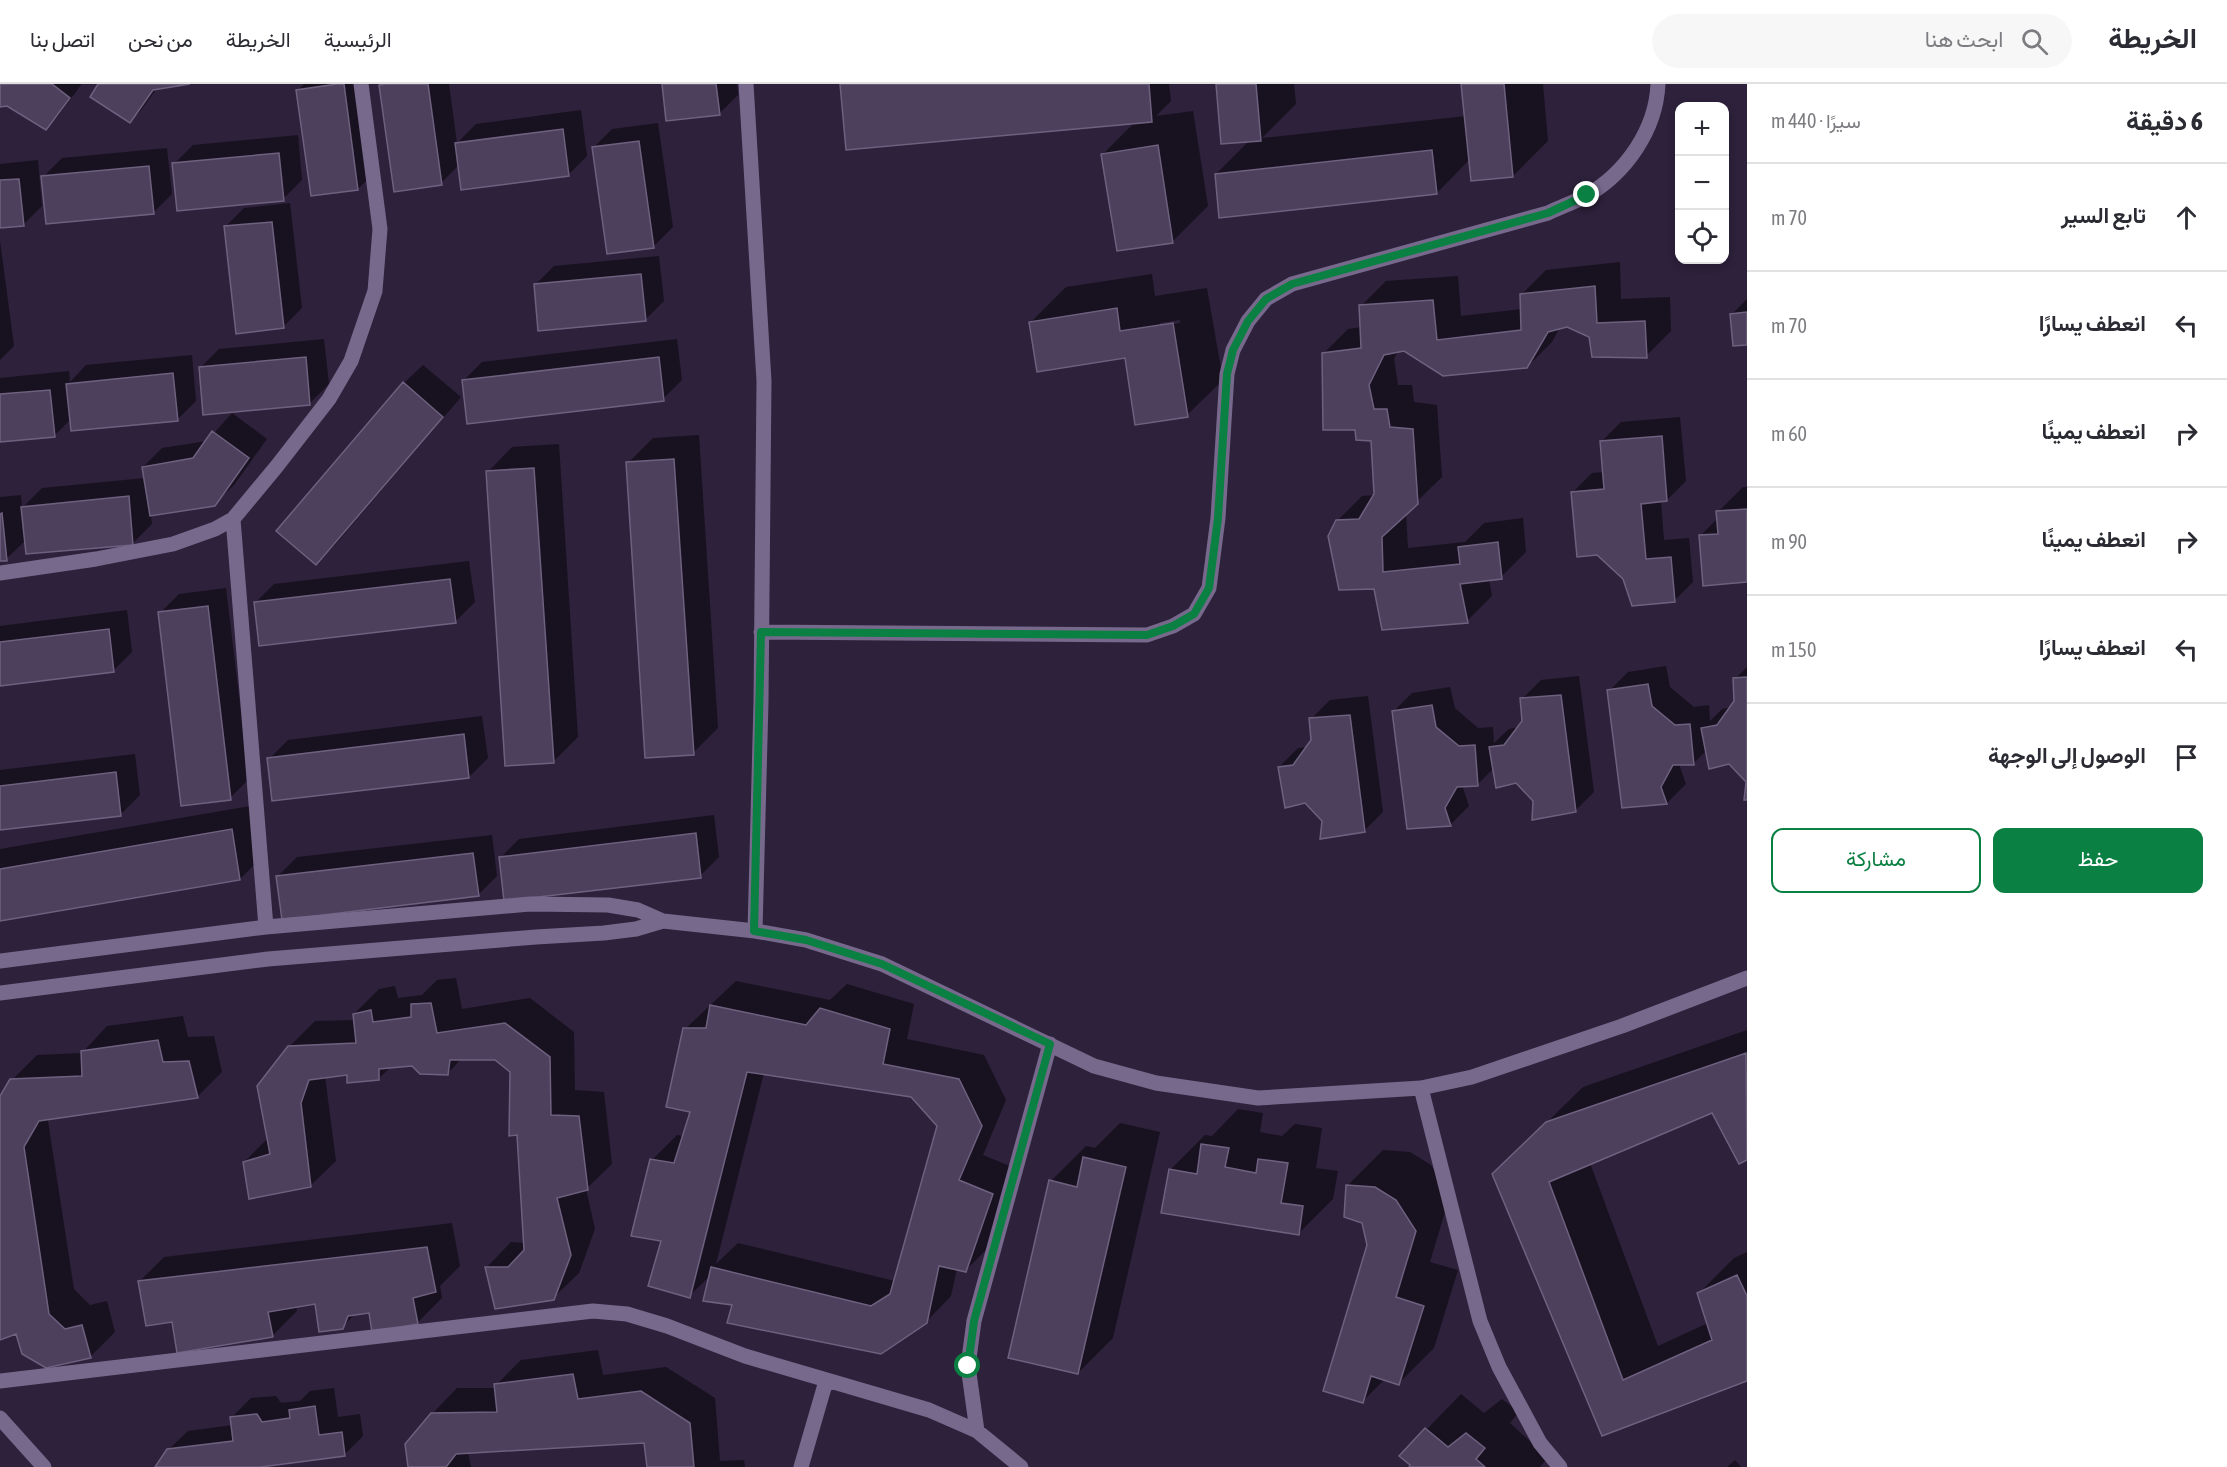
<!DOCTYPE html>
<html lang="ar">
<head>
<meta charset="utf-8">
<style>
  :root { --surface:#fff; --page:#f7f7f7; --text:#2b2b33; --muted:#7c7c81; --line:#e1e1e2; --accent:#0b8043 }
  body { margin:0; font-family:"Asap Condensed",Vazirmatn,sans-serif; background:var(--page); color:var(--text); direction:rtl }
  .controls { position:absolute; right:18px; top:18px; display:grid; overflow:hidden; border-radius:12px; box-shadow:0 3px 9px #0003 }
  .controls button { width:54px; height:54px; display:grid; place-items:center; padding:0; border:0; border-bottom:2px solid var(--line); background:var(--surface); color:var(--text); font:30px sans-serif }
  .stop { position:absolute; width:18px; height:18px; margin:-14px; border:4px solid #0b8043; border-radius:50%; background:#fff }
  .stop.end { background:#0b8043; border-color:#fff; box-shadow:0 2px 6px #0008 }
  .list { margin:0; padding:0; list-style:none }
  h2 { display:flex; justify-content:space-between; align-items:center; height:78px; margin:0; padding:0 24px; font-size:26px }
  h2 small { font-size:20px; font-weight:400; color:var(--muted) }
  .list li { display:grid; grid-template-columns:39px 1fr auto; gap:18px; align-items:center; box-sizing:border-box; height:108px; padding:0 24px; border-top:2px solid var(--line) }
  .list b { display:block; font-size:22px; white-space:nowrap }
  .list em { font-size:20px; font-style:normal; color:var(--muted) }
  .actions { display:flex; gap:12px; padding:18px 24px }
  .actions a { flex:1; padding:14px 0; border:2px solid var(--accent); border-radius:12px; text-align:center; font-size:21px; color:var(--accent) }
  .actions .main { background:var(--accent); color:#fff }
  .icon { flex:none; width:33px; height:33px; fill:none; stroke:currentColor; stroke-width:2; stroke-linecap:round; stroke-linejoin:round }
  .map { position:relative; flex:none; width:1747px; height:1383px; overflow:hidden; direction:ltr }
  header { display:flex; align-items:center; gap:36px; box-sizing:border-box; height:84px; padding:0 30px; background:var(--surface); border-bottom:2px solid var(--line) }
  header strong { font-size:28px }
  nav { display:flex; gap:33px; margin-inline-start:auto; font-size:21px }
  .search { width:420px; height:54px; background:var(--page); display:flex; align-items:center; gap:15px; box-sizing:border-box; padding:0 21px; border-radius:33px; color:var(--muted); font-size:22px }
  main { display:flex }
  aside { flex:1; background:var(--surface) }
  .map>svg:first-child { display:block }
  .shadow { fill:#0007; fill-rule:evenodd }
  .building { fill:#4c405d; stroke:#6e6180; stroke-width:1.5 }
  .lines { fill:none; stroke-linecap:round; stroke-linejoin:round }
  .minor { stroke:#77698c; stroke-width:15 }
  .route { stroke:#0b8043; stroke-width:8 }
</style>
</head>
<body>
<header>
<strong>الخريطة</strong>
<div class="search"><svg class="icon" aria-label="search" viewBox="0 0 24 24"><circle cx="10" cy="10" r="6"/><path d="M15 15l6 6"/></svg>ابحث هنا</div>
<nav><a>الرئيسية</a><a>الخريطة</a><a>من نحن</a><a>اتصل بنا</a></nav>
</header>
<main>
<aside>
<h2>6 دقيقة<small>سيرًا · 440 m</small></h2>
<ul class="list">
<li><svg class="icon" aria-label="ahead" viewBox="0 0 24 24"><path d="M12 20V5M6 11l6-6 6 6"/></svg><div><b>تابع السير</b></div><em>70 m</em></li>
<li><svg class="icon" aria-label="left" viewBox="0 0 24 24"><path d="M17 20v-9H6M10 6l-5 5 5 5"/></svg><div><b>انعطف يسارًا</b></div><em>70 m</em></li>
<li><svg class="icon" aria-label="right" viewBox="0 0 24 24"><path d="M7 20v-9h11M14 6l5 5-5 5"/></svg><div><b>انعطف يمينًا</b></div><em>60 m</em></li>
<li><svg class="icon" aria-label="right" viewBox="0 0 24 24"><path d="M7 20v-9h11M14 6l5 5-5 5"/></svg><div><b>انعطف يمينًا</b></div><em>90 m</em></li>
<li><svg class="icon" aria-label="left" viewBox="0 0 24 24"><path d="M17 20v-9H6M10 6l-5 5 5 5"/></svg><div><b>انعطف يسارًا</b></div><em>150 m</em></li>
<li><svg class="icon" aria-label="arrive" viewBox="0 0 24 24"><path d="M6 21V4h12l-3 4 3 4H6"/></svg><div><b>الوصول إلى الوجهة</b></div></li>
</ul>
<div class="actions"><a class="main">حفظ</a><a>مشاركة</a></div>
</aside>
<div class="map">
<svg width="1747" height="1383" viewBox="0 0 1747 1383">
  <rect width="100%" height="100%" fill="#2d213b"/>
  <!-- shadow -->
  <path class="shadow" d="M0 0H80L81 1 58 32 45 45 7 21H0Z
    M100 0H180L157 4 142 25 130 37Z
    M304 0H365L377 86 358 105 298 6Z
    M382 0H449L457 59 476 40 581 26 587 72 568 91 459 81 441 99 381 1Z
    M664 0H737L738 11 719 30Z
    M841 0H1169L1171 17 1156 32 1193 27 1208 122 1173 157 1118 165 1103 70 1135 38Z
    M1217 0H1294L1296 20 1262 54 1466 32 1463 0H1543L1548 57 1513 92 1470 75 1437 109 1216 90 1250 56Z
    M658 39 673 143 654 162 593 64 612 45Z
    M298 51 302 96 283 115 174 80 193 61Z
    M167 64 172 110 153 129 43 93 62 74Z
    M38 76 42 122 23 141 0 143V80Z
    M290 119 302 224 283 243 225 143 244 124Z
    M0 157 14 262 0 276Z
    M659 172 664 217 645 236 535 201 554 182Z
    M1620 178 1621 215 1670 213 1671 247 1646 272 1567 242 1560 243 1552 258 1527 283 1404 265 1398 267 1394 275 1398 301H1412L1414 318 1437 321 1442 393 1406 428 1408 464 1465 458 1484 439 1523 434 1526 468 1501 493 1489 495 1492 512 1467 537 1376 503 1337 437 1362 412 1376 411 1372 356 1357 344 1323 270 1348 245 1362 243 1361 222 1386 197 1458 192 1461 232 1522 225 1521 211 1546 186Z
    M1152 190 1155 212 1207 204 1223 296 1187 331 1126 272 1031 238 1066 203ZM1180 236V239L1160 242V239Z
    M1747 215V260L1732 230Z
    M324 255 329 300 310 319 200 284 219 265Z
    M677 255 682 296 663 315 463 297 482 278Z
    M192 271 196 317 177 336 71 335 54 352 0 357V294L69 287 70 298 86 281Z
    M423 281 461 313 335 461 316 479 404 299Z
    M232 329 267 355 234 401 214 420 151 431 152 440 133 459 26 456 6 475 0 476V413L21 411 22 424 42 404 145 394 143 383 162 364 207 357Z
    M1680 333 1686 397 1667 416H1661L1664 456 1689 454 1693 498 1674 517 1624 494 1573 408 1592 389 1605 388 1602 357 1621 338Z
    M699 351 718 644 693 669 628 379 653 354Z
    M559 360 578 653 553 678 488 388 512 363Z
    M1743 403H1747V497L1700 452 1718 434V428Z
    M469 477 475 518 456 537 255 519 274 500Z
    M226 504 249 695 230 714 160 529 179 510Z
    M127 526 132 568 113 587 0 600V542Z
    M1666 582 1670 603 1694 623 1709 621 1710 637 1722 625 1732 623 1736 618 1735 595 1747 583V697L1729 678 1707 666 1693 680H1681L1680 683 1686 700 1667 719 1624 722 1609 607 1628 588Z
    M1579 592 1594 708 1575 727 1535 717 1517 698 1494 684 1477 701H1465L1463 704 1469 722 1451 740 1408 743 1393 628 1412 609 1450 603 1455 624 1478 644 1493 643 1494 659 1509 645 1519 643 1523 637 1522 615 1541 596Z
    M1368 612 1383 728 1364 747 1323 737 1279 683 1298 664 1308 663 1312 657 1311 635 1330 616Z
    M482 632 488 674 469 693 269 675 288 656Z
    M135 670 140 711 121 730 0 745V686Z
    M256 721 265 770 240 795 0 836V765Z
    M714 731 719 773 700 792 500 774 519 755Z
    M492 751 497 792 478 811 278 792 297 773Z
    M456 894 462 925 530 914 574 948 575 1006 604 1008 612 1080 586 1105 595 1145 579 1189 553 1214 487 1183 511 1158 525 1159 519 1049 511 987 496 975 462 974 447 990 412 980 391 983 378 995 349 989 325 992 336 1077 310 1102 244 1078 268 1054 289 963 315 937 355 936 354 930 379 905 395 902 398 914 422 911 437 896Z
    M736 897 830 916 847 900 914 920 907 955 984 971 1006 1016 983 1071 1017 1085 990 1162 965 1187 957 1185 951 1212 926 1238 733 1220 711 1191 689 1212 662 1156 652 1076 677 1051 684 1052 692 1027 685 945ZM764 989 912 1011 938 1042 895 1197 738 1159 716 1180Z
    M183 932 188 953 214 952 222 988 197 1013 50 1034 48 1037 74 1205 90 1221 107 1217 115 1248 90 1273 17 1248 0 1255V1015L12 996 37 971 82 969 107 942Z
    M1747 946V1075L1739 1078 1713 1028 1590 1079 1658 1262 1708 1239 1699 1209 1734 1174 1747 1168V1295L1603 1350 1530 1055 1583 1003Z
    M1238 1025 1263 1029 1260 1048 1282 1052 1295 1040 1322 1044 1316 1084 1338 1087 1333 1115 1298 1150 1170 1086 1205 1051 1212 1052Z
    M1120 1039 1160 1048 1113 1254 1078 1289 1051 1097 1086 1062 1095 1064Z
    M1383 1066 1410 1068 1431 1081 1450 1111 1430 1178 1458 1186 1434 1264 1399 1299 1385 1295 1363 1317 1369 1161 1363 1138 1348 1101Z
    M452 1139 460 1182 440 1202 442 1214 417 1239 370 1227 356 1229 342 1243 316 1218 296 1222 297 1227 272 1252 173 1236 139 1198 164 1173Z
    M598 1266 603 1291 666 1283 715 1314 720 1377 744 1376 745 1383H649L645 1358 468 1368 471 1383H410L432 1330 457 1304H496V1301L521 1276Z
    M334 1304 338 1333 360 1330 363 1352 344 1371 249 1383H157L168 1366 188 1347 233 1341 232 1333 251 1314 276 1312 281 1319 300 1317 310 1307Z
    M1461 1310 1484 1329 1502 1315 1519 1328 1510 1339 1534 1361 1553 1368 1540 1383H1411L1413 1381 1401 1372Z
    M1735 1376 1741 1383H1727Z"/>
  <!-- building -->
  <path class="building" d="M0 0H52L70 14 46 46 7 22 0 23Z
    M98 0H190L153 6 130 39 90 13Z
    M337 0H344L358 106 311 112 296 6Z
    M386 0H428L442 101 394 108 379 1Z
    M662 0H716L720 31 666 37Z
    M840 0H1149L1152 38 846 66Z
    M1216 0H1256L1261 57 1221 60Z
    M1461 0H1504L1513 93 1471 97Z
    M563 45 569 92 461 106 455 59Z
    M639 57 654 164 607 170 592 63Z
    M1158 61 1173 159 1117 167 1101 70Z
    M1432 66 1437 110 1219 134 1215 90Z
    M279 69 284 117 177 127 172 79Z
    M149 82 154 130 46 140 41 92Z
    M19 95 24 142 0 144V96Z
    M272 138 284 244 236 250 224 142Z
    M641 190 646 237 538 247 534 200Z
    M1595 202 1597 239 1645 237 1647 274 1592 273 1589 253 1567 243 1548 248 1527 284 1443 292 1404 267 1384 271 1369 301 1374 325H1387L1390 343 1413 345 1418 420 1382 453 1383 488 1460 480 1458 463 1498 458 1502 495 1460 500 1468 539 1382 546 1374 505 1339 506 1328 452 1336 436 1359 435 1374 410 1371 357 1356 356 1355 346H1323L1322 269 1361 264 1359 221 1433 216 1437 256 1521 246 1520 210Z
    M1117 224 1120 247 1173 239 1188 333 1135 341 1125 274 1037 288 1029 238Z
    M1747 228V261L1733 262 1730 230Z
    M306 273 310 321 203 331 199 283Z
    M659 273 664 317 467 340 462 296Z
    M173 289 178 337 71 347 66 300Z
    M403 298 443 333 316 481 276 447Z
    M50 306 55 353 0 358V310Z
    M212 347 249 374 215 422 150 432 142 383 193 374Z
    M1662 352 1667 417 1641 420 1646 475 1671 473 1675 518 1632 522 1623 495 1597 471 1577 473 1571 408 1604 405 1600 357Z
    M674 375 694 671 645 674 626 378Z
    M534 384 554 679 505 682 486 387Z
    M129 412 133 461 26 470 21 423Z
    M1747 425V498L1703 502 1699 451 1718 450 1716 427Z
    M2 429 7 477H0V430Z
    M450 495 456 539 259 562 254 518Z
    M208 522 231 716 181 722 158 528Z
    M109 545 114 588 0 602V558Z
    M1747 593V716H1744L1746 698 1729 680 1709 685 1701 644 1717 641 1734 617 1733 594Z
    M1648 600 1652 622 1675 641 1690 640 1694 681H1673L1661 703 1667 720 1622 724 1607 606Z
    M1561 611 1576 728 1532 736 1533 717 1516 699 1496 704 1489 663 1504 661 1522 637 1520 614Z
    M1432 621 1436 643 1459 662 1475 661 1478 702 1457 703 1445 724 1451 742 1407 745 1392 627Z
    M1350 631 1365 748 1320 755 1322 737 1305 719 1285 724 1278 683 1293 681 1311 656 1309 634Z
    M464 650 469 694 272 717 267 674Z
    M116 688 121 732 0 746V702Z
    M232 745 240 796 0 837V785Z
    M696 749 701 794 504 817 499 773Z
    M473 769 479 812 282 836 276 792Z
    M431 919 437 949 505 939 550 973 551 1031 579 1032 588 1106 557 1114 571 1171 554 1216 495 1225 485 1183H508L524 1166 517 1051 509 1052 510 988 495 976H450L448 991 420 990 412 982 379 985V996L347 999V991L309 996 301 1019 311 1103 249 1115 243 1078 270 1070 257 1002 288 962 356 959 353 930 371 926 373 938 411 933V920Z
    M710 921 806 941 820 924 890 945 883 980 959 995 982 1042 959 1096 993 1110 966 1188 939 1182 927 1239 881 1270 727 1239 732 1221 703 1217 711 1183 871 1222 890 1210 937 1042 911 1013 747 988 690 1214 648 1202 661 1157 631 1152 650 1075 674 1079 690 1028 666 1023 683 944H706Z
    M158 956 163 978 189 977 198 1014 39 1037 24 1063 49 1230 65 1245 82 1241 91 1274 46 1284 22 1270 16 1250 0 1256V1012L10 995 82 992 81 967Z
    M1746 969 1747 1076 1739 1080 1712 1029 1549 1098 1623 1296 1712 1256 1697 1209 1737 1191 1747 1212V1297L1602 1352 1492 1090 1546 1038Z
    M1201 1060 1229 1064 1225 1083 1256 1089 1258 1075 1288 1079 1281 1119 1303 1122 1299 1151 1161 1129 1169 1085 1197 1090Z
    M1083 1073 1126 1083 1078 1290 1008 1274 1049 1096 1077 1103Z
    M1346 1101 1375 1103 1396 1116 1416 1147 1396 1213 1424 1222 1399 1301 1371 1292 1363 1319 1323 1307 1367 1161 1362 1139 1344 1133Z
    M427 1163 436 1208 413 1214 418 1240 372 1248 369 1229 348 1232 343 1245 319 1248 315 1220 268 1228 273 1253 177 1269 172 1238 146 1242 138 1197Z
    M573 1290 578 1315 641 1307 690 1339 694 1383H647L644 1359 456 1370 446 1383H408L405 1360 431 1329 497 1328 494 1300Z
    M315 1322 319 1351 342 1348 345 1372 261 1383H155L167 1365 233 1357 230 1333 257 1330 262 1338 290 1334 289 1326Z
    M1425 1344 1448 1363 1466 1349 1485 1364 1476 1375 1485 1383H1409L1410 1381 1399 1372Z"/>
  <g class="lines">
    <!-- minor -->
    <path class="minor" d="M746 0 764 297 761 618 755 847
      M233 435 266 843
      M0 489 96 475 173 460 215 445 233 435 277 382 329 315 351 277 375 207 380 145 361 0
      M761 548 1147 551 1173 542 1194 530 1209 504 1218 434 1227 290 1233 266 1248 237 1266 215 1292 200 1548 129C1561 123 1574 118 1586 112 1626 89 1656 46 1658 0
      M0 877 266 843 530 820 608 821 638 826 663 837 755 847 806 856 882 880 1094 982 1156 999 1258 1014 1421 1004 1472 993 1622 942 1747 894
      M0 909 268 875 536 853 604 849 636 845 663 837
      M1421 1004 1480 1237 1499 1283 1540 1359 1560 1383
      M0 1297 593 1227 627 1230 667 1242 745 1272 929 1326 977 1347 1021 1383
      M0 1334 44 1383
      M977 1347 968 1282 974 1237 1050 960
      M801 1383 826 1297"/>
  </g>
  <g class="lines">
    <!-- route -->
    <path class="route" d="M968 1282 974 1237 1050 960 882 880 806 856 754 847 761 548 1147 551 1173 542 1194 530 1209 504 1218 434 1227 290 1233 266 1248 237 1266 215 1292 200 1548 129 1587 111"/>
  </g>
</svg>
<div class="controls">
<button>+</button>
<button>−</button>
<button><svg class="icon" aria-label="locate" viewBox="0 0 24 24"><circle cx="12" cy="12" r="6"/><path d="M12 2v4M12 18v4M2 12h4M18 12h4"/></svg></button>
</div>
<div class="stop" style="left:968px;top:1282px"></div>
<div class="stop end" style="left:1587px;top:111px"></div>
</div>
</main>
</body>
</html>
